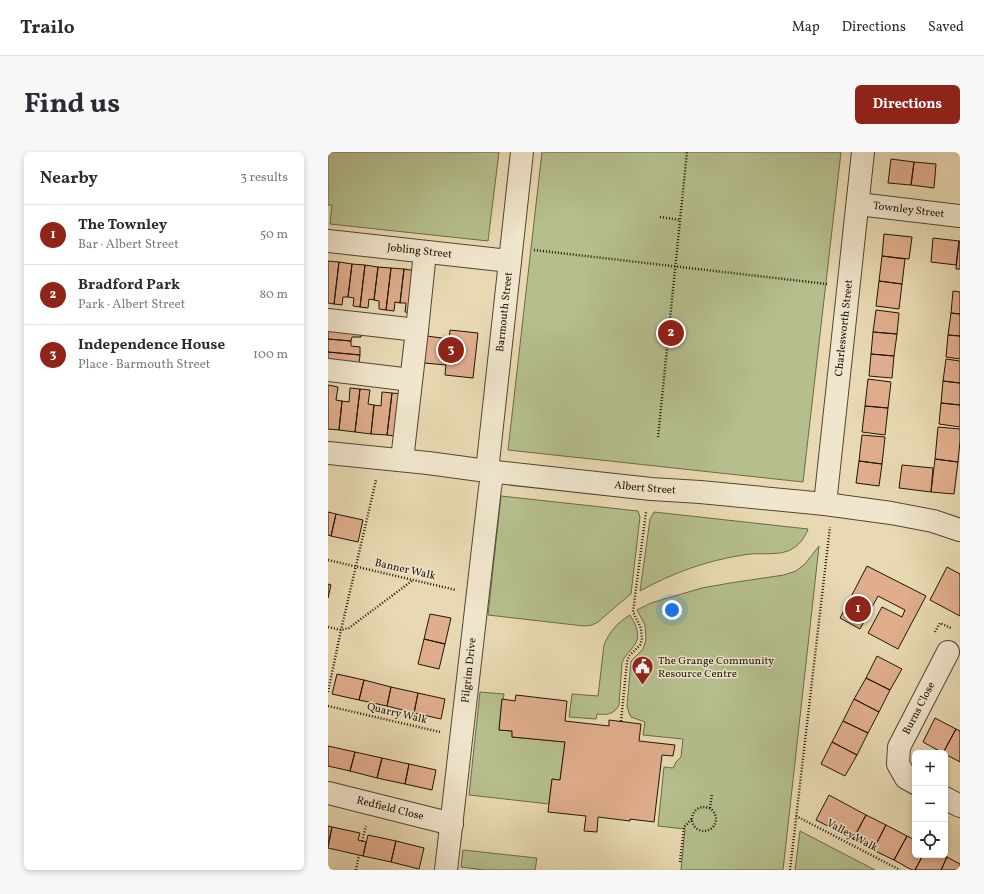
<!DOCTYPE html>
<html lang="en">
<head>
<meta charset="utf-8">
<style>
  :root { --surface:#fff; --page:#f7f7f7; --text:#2b2b33; --muted:#7c7c81; --line:#e1e1e2; --accent:#8f2418 }
  body { margin:0; font-family:Vollkorn,serif; background:var(--page); color:var(--text) }
  .controls { position:absolute; right:12px; bottom:12px; display:grid; overflow:hidden; border-radius:6px; box-shadow:0 2px 6px #0003 }
  .controls button { width:36px; height:36px; display:grid; place-items:center; padding:0; border:0; border-bottom:1px solid var(--line); background:var(--surface); color:var(--text); font:20px sans-serif }
  .you { position:absolute; left:344px; top:458px; width:14px; height:14px; margin:-10px; border:3px solid #fff; border-radius:50%; background:#1a73e8; box-shadow:0 0 0 6px #1a73e833 }
  .badge { display:grid; place-items:center; width:26px; height:26px; border-radius:50%; background:var(--accent); color:#fff; font-size:13px; font-weight:700 }
  .pin { position:absolute; translate:-50% -50%; border:2px solid #fff; box-shadow:0 1px 4px #0006 }
  .list { margin:0; padding:0; list-style:none }
  h2 { display:flex; justify-content:space-between; align-items:center; height:52px; margin:0; padding:0 16px; font-size:17px }
  h2 small { font-size:13px; font-weight:400; color:var(--muted) }
  .list li { display:grid; grid-template-columns:26px 1fr auto; gap:12px; align-items:center; box-sizing:border-box; height:60px; padding:0 16px; border-top:1px solid var(--line) }
  .list b { display:block; font-size:15px; white-space:nowrap }
  .list p { margin:0; font-size:13px; white-space:nowrap; color:var(--muted) }
  .list em { font-size:13px; font-style:normal; color:var(--muted) }
  .icon { flex:none; width:22px; height:22px; fill:none; stroke:currentColor; stroke-width:2; stroke-linecap:round; stroke-linejoin:round }
  .map { position:relative; flex:none; width:632px; height:718px; overflow:hidden; border-radius:6px }
  header { display:flex; align-items:center; gap:24px; box-sizing:border-box; height:56px; padding:0 20px; background:var(--surface); border-bottom:1px solid var(--line) }
  header strong { font-size:19px }
  nav { display:flex; gap:22px; margin-inline-start:auto; font-size:14px }
  .intro { display:flex; align-items:center; justify-content:space-between; box-sizing:border-box; height:96px; padding:0 24px }
  h1 { margin:0; font-size:28px }
  .button { padding:10px 18px; border-radius:6px; background:var(--accent); color:#fff; font-size:14px; font-weight:700 }
  main { display:flex; gap:24px; padding:0 24px }
  aside { flex:1; background:var(--surface); border-radius:6px; box-shadow:0 2px 6px #0003 }
  .map>svg:first-child { display:block }
  .green { fill:#b5bf8d; stroke:#6b6a4a }
  .building { fill:#e1ae8d; stroke:#211407 }
  .lines { fill:none; stroke-linecap:round; stroke-linejoin:round }
  .minor-casing { stroke:#534532; stroke-width:24 }
  .path { stroke:#211407; stroke-width:2.5; stroke-dasharray:1 2; stroke-linecap:butt }
  .minor { stroke:#f0e6cd; stroke-width:22 }
  .labels { text-anchor:middle; dominant-baseline:central; stroke-width:3; stroke-linejoin:round; paint-order:stroke }
  .street-label { font-size:11px; fill:#211407; stroke:#f0e6cd }
  .poi-label { font-size:11px; fill:#211407; stroke:#f0e6cd; text-anchor:start }
</style>
</head>
<body>
<header>
<strong>Trailo</strong>
<nav><a>Map</a><a>Directions</a><a>Saved</a></nav>
</header>
<div class="intro"><h1>Find us</h1><a class="button">Directions</a></div>
<main>
<aside>
<h2>Nearby<small>3 results</small></h2>
<ul class="list">
<li><span class="badge">1</span><div><b>The Townley</b><p>Bar · Albert Street</p></div><em>50 m</em></li>
<li><span class="badge">2</span><div><b>Bradford Park</b><p>Park · Albert Street</p></div><em>80 m</em></li>
<li><span class="badge">3</span><div><b>Independence House</b><p>Place · Barmouth Street</p></div><em>100 m</em></li>
</ul>
</aside>
<div class="map">
<svg width="632" height="718" viewBox="0 0 632 718">
  <rect width="100%" height="100%" fill="#e8d9b2"/>
  <filter id="stains"><feTurbulence type="fractalNoise" baseFrequency=".005" numOctaves="4"/><feColorMatrix values="0 0 0 0 .2 0 0 0 0 .09 0 0 0 0 .02 0 0 0 .5 -.17"/></filter>
  <radialGradient id="worn" r=".72"><stop offset=".6" stop-color="#630" stop-opacity="0"/><stop offset="1" stop-color="#630" stop-opacity=".3"/></radialGradient>
  <!-- green -->
  <path class="green" d="M0 0H171L160 89 2 72 4 53H0Z
    M214 0H513L475 330 180 298Z
    M173 344 310 359 312 365 303 442 292 451 270 470 264 473 256 474 160 463Z
    M326 360 480 377C477 386 470 395 460 399 446 404 430 400 415 403 377 409 345 421 312 439L322 367Z
    M491 394 455 718H353L357 677 330 674 336 615 345 616 348 610 353 605 355 587 315 583 317 570 303 565 301 561 299 554 303 509 315 497 318 488 317 473 309 458 323 451 374 436 402 431 456 423 468 419 477 412Z
    M302 463C308 472 314 485 305 495 301 501 296 504 294 511L291 553C286 563 278 563 269 562L268 567 241 565 244 542 270 544 276 493C281 480 290 470 302 463Z
    M152 540 176 542 175 548H174L171 578 184 579V585L237 590 232 628 224 627 221 652 141 643Z
    M472 679 547 718H467Z
    M135 698 209 706 207 718H156L133 715Z"/>
  <!-- building -->
  <path class="building" d="M563 7 586 10 583 33 560 31Z
    M586 10 608 12 606 36 583 33Z
    M556 82 584 85 581 107 554 104Z
    M605 86 631 89 628 113 603 110Z
    M631 89H632V117H628Z
    M554 104 577 107 574 132 551 129Z
    M0 109 11 110 6 152 0 151Z
    M11 110 24 112 20 145H15L14 153 6 152Z
    M24 112 37 113 32 155 25 154 26 146 20 145Z
    M37 113 50 115 46 148 41 147 40 156 32 155Z
    M50 115 63 116 58 158 51 157V149L46 148Z
    M63 116 76 117 72 151 67 150 66 159 58 158Z
    M76 117 89 119 84 161 77 160 78 151H72Z
    M551 129 574 132 571 157 548 154Z
    M625 139 632 140V162L623 161Z
    M548 158 571 161 569 182 545 180Z
    M623 161 632 162V184L620 183Z
    M0 174 34 177 33 185H24L23 189 0 187Z
    M122 178 150 181 145 226 117 223 118 213 96 211 99 184 121 187Z
    M545 180 569 182 566 204 543 202Z
    M620 183 632 184V207L618 205Z
    M0 187 23 189V194L32 195V203L0 200Z
    M0 200 32 203 31 211 0 213Z
    M543 202 566 204 564 226 541 224Z
    M618 207 632 209V231L615 229Z
    M540 227 563 230 560 256 537 254Z
    M615 229 632 231V253L613 251Z
    M0 233 10 235 8 248 14 249 11 278 0 277Z
    M22 236 32 237 27 280 11 278 14 249 21 250Z
    M32 237 42 238 40 252 46 253 43 282 27 280Z
    M54 240 64 241 59 283 43 282 46 253 53 254Z
    M64 241 74 242 75 285 59 283Z
    M613 251 632 253V275L611 272Z
    M537 254 560 256 557 283 534 280Z
    M610 275 632 277V289L630 310 607 307Z
    M534 283 557 285 554 312 531 309Z
    M607 307 630 310 626 342 603 340Z
    M531 309 554 312 551 334 528 331Z
    M574 313 605 316 603 340 571 336Z
    M0 360 8 362 3 384 0 383Z
    M8 362 35 368 30 390 3 384Z
    M539 414 598 444 570 497 540 481 554 455 574 465 577 458 550 444 532 477 512 466Z
    M619 415 632 422V464L602 448Z
    M0 432 3 433 0 446Z
    M102 462 123 466 117 492 96 487Z
    M96 487 117 492 111 517 90 512Z
    M549 504 574 517 562 538 538 526Z
    M9 522 36 528 31 548 4 542Z
    M538 526 562 538 551 560 526 547Z
    M36 528 63 535 59 554 31 548Z
    M63 535 90 541 86 561 59 554Z
    M90 541 117 547 113 567 86 561Z
    M188 543 239 549 237 569 281 574V568L313 572 311 589 347 593 345 604 334 603 326 670 302 667V669L270 665 269 680 256 679 258 664 220 660 224 627 232 628 237 590 184 585V579L171 578 174 547 187 549Z
    M526 547 551 560 540 581 515 569Z
    M607 566 628 577 615 601 595 590Z
    M515 569 540 581 529 603 504 590Z
    M628 577 632 579V610L617 602V601H615Z
    M504 590 529 603 517 624 493 612Z
    M0 594 27 600 22 619 0 614Z
    M27 600 54 606 49 626 22 619Z
    M54 606 81 612 77 632 49 626Z
    M81 612 108 618 104 638 77 632Z
    M501 643 538 663 525 687 488 668Z
    M538 663 558 673 545 698 525 687Z
    M558 673 579 684 566 708 545 698Z
    M0 674 4 675 0 693Z
    M4 675 32 681 30 688 38 690 35 704 0 696Z
    M40 683 68 689 63 710 35 704Z
    M579 684 587 688V703H595L587 718H584L566 708Z
    M68 689 96 696 91 717 63 710Z
    M595 703H615L619 705 613 718H587Z
    M619 705 632 712V718H613Z"/>
  <g class="lines">
    <defs>
      <g id="minor">
        <path id="s1" d="M530 52 632 64"/>
        <path id="s2" d="M0 89 182 109"/>
        <path d="M0 168 89 178 74 308"/>
        <path d="M89 178 97 100"/>
        <path d="M0 218 83 228"/>
        <path id="s3" d="M0 301 100 311 159 319 323 337 372 340 497 352 563 361 605 369 632 378"/>
        <path id="s4" d="M159 319 194 0"/>
        <path id="s5" d="M497 352 535 0"/>
        <path id="s6" d="M587 631 578 626 570 612 571 595 620 500"/>
        <path id="s7" d="M0 641 124 672"/>
        <path d="M617 646 632 654"/>
        <path id="s8" d="M118 718 162 336 165 319"/>
      </g>
    </defs>
    <!-- minor casing -->
    <use href="#minor" class="minor-casing"/>
    <!-- path -->
    <path class="path" d="M332 65 352 68
      M206 98 499 132
      M330 285 359 0
      M0 408 128 438
      M0 475 13 478 21 476 85 428
      M607 480 612 471 623 476
      M0 540 13 478 48 328
      M0 554 112 580
      M293 569 299 510 301 504 312 493 314 488 313 476 305 460 318 360
      M364 667a12 12 0 1 1 24 0a12 12 0 1 1-24 0Z
      M382 656 384 642
      M468 664 572 718
      M34 689 38 674
      M352 710 356 675 364 667
      M28 718 31 703
      M462 718 502 375"/>
    <!-- minor -->
    <use href="#minor" class="minor"/>
  </g>
  <!-- icons -->
  <defs>
    <symbol id="civic-pin" viewBox="-11 -11 22 30"><path d="M0 17L-7.5 6A9.5 9.5 0 1 1 7.5 6Z" fill="#8f2418" stroke="#f0e6cd"/><path d="M-.6-6.5H3V-4.5H.6V-3L4-1V1h2V6H-6V1h2V-1L-.6-3ZM-1.2 2.5V6h2.4V2.5Z" fill="#fff"/></symbol>
  </defs>
  <g fill-rule="evenodd">
    <use href="#civic-pin" x="302" y="502" width="25" height="34"/>
  </g>
  <g class="labels">
    <!-- street labels -->
    <g class="street-label">
      <text stroke="none"><textPath href="#s1" startOffset="51">Townley Street</textPath></text>
      <text stroke="none"><textPath href="#s2" startOffset="92">Jobling Street</textPath></text>
      <text stroke="none"><textPath href="#s4" startOffset="160">Barmouth Street</textPath></text>
      <text stroke="none"><textPath href="#s5" startOffset="177">Charlesworth Street</textPath></text>
      <text stroke="none"><textPath href="#s3" startOffset="319">Albert Street</textPath></text>
      <text transform="translate(77 418) rotate(13)">Banner Walk</text>
      <text stroke="none"><textPath href="#s8" startOffset="201">Pilgrim Drive</textPath></text>
      <text stroke="none"><textPath href="#s6" startOffset="87">Burns Close</textPath></text>
      <text transform="translate(69 562) rotate(13)">Quarry Walk</text>
      <text stroke="none"><textPath href="#s7" startOffset="64">Redfield Close</textPath></text>
      <text transform="translate(524 684) rotate(28)">Valley Walk</text>
    </g>
    <!-- poi labels -->
    <g class="poi-label">
      <text x="330" y="509">The Grange Community<tspan x="330" dy="13">Resource Centre</tspan></text>
    </g>
  </g>
  <rect width="100%" height="100%" filter="url(#stains)"/>
  <rect width="100%" height="100%" fill="url(#worn)"/>
</svg>
<div class="controls">
<button>+</button>
<button>−</button>
<button><svg class="icon" aria-label="locate" viewBox="0 0 24 24"><circle cx="12" cy="12" r="6"/><path d="M12 2v4M12 18v4M2 12h4M18 12h4"/></svg></button>
</div>
<div class="you"></div>
<div class="pin badge" style="left:530px;top:457px">1</div>
<div class="pin badge" style="left:343px;top:181px">2</div>
<div class="pin badge" style="left:123px;top:198px">3</div>
</div>
</main>
</body>
</html>
